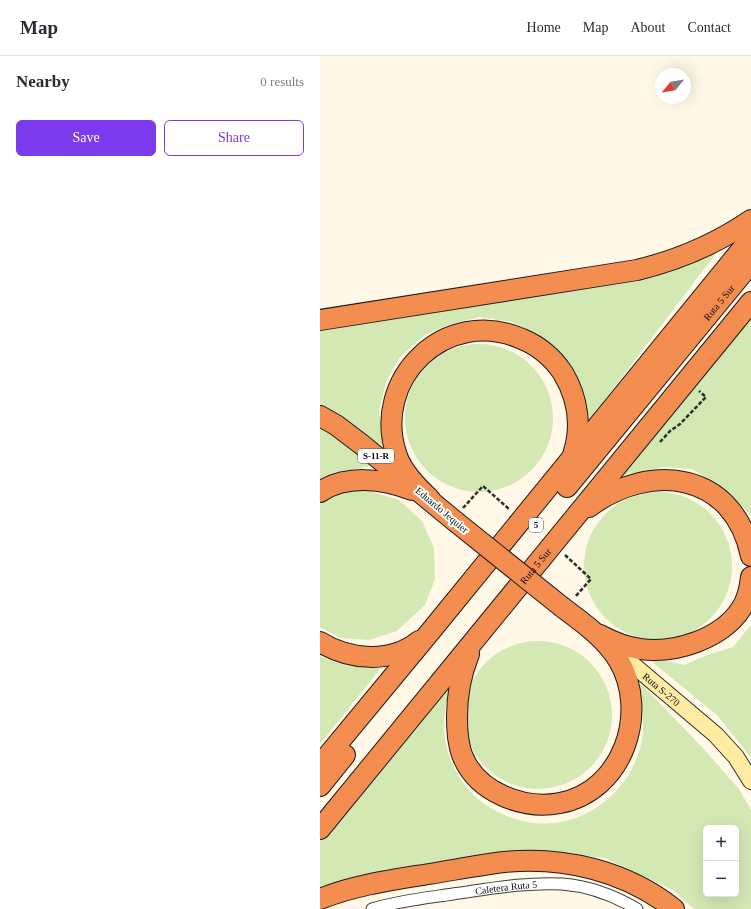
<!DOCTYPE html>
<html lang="en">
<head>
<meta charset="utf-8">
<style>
  :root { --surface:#fff; --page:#f7f7f7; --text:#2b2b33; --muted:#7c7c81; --line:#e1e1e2; --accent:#7c3aed }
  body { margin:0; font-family:Georgia,serif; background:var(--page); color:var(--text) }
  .controls { position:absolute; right:12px; bottom:12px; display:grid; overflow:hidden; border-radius:6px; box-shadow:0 4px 16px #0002 }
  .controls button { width:36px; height:36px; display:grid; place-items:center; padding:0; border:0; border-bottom:1px solid var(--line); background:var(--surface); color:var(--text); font:20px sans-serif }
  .compass { position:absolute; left:335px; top:12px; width:36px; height:36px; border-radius:50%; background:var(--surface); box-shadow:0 4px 16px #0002; rotate:240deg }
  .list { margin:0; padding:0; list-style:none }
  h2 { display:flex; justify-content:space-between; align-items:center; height:52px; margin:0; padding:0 16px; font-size:17px }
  h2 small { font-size:13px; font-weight:400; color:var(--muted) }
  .actions { display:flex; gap:8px; padding:12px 16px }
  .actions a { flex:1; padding:9px 0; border:1px solid var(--accent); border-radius:6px; text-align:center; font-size:14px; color:var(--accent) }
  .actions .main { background:var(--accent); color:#fff }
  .map { position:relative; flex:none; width:431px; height:853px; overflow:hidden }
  header { display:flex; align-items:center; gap:24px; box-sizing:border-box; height:56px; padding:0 20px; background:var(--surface); border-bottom:1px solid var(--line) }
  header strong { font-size:19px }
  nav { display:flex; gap:22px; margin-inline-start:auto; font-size:14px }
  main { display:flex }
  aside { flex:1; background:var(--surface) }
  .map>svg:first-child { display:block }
  .green { fill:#d3e8b3; fill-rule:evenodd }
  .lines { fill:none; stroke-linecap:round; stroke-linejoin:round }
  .street-casing { stroke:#3d3d3d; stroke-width:13 }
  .secondary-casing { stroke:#2c2c2c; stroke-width:18 }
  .highway-casing { stroke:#1b1b1b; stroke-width:22 }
  .path { stroke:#2c2c2c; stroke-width:2.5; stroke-dasharray:4 2; stroke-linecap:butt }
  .street { stroke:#fff; stroke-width:11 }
  .secondary { stroke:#ffeca2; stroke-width:16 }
  .highway { stroke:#f48d50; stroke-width:20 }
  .highway-bridge-casing { stroke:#1b1b1b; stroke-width:22; stroke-linecap:butt }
  .highway-bridge { stroke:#f48d50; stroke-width:20 }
  .labels { text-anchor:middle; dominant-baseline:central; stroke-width:4; stroke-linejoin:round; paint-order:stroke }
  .shield { fill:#fff; stroke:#545454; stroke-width:1 }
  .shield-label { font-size:9px; font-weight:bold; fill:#0a0a0a }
  .street-label { font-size:10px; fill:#0a0a0a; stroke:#fff }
</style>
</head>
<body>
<header>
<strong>Map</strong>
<nav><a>Home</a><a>Map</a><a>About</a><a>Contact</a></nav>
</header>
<main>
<aside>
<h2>Nearby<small>0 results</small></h2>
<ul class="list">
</ul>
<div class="actions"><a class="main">Save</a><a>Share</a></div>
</aside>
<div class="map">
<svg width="431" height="853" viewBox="0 0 431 853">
  <rect width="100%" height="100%" fill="#fff8e7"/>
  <!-- green -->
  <path class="green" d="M397 196 267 367 253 324 228 286 193 266 159 261 128 269 105 279 80 301 66 326 59 355 68 399 0 347V273L92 260 289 227Z
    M431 263V459L399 429 372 413 344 411 296 421Z
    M85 362a74 74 0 1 1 148 0a74 74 0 1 1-148 0Z
    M0 370 56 409 17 417 0 425Z
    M45 434 79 444 102 465 114 492 115 523 105 549 77 575 49 584 20 582 0 571V447L16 437Z
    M264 510a74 74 0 1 1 148 0a74 74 0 1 1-148 0Z
    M431 569V702L398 660 325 600 364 609 385 600 413 591Z
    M144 659a74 74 0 1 1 148 0a74 74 0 1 1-148 0Z
    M0 600C19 610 40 611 61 612L0 688Z
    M132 620C129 638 123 656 124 674 125 695 134 716 147 732 159 746 175 756 192 762 249 783 311 743 322 684 325 665 321 646 315 628L324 631 381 690 419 733 431 754V853H374L353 834 285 802 205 794 81 811 29 826 0 836V781ZM386 772H416V838H386Z"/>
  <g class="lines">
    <defs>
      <g id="street">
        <path id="s1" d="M52 853C78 845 106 842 133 838 169 833 205 826 242 828 268 830 295 840 317 853"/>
      </g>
      <g id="secondary">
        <path id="s2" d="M292 591 396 679 416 701 431 725"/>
      </g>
      <g id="highway">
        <path d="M0 264 317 214C358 204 396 188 431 164"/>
        <path d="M0 360 16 369 41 388 136 466"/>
        <path id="s3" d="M247 431 431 207"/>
        <path d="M0 436C27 418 63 423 92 434"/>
        <path d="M110 443C97 431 83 417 77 400 50 323 126 249 202 283 219 290 233 302 243 317 258 342 262 371 253 399"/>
        <path d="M269 451C331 405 414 416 431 500"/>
        <path d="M280 579C293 586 306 591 320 593 355 598 401 583 421 553 427 544 430 531 431 521"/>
        <path d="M0 586C29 604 71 608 99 585"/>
        <path d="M149 598C138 625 135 651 138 681 139 687 140 695 143 701 158 737 204 754 240 747 303 735 329 657 299 605 285 582 262 566 242 551"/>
        <path d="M0 709 110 576 431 182"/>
        <path d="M0 730 25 699"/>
        <path id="s4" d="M0 773 431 246"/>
        <path d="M0 843C35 829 72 824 109 818 134 814 159 809 184 806 244 800 306 815 354 853"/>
      </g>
    </defs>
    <!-- street casing -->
    <use href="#street" class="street-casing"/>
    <!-- secondary casing -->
    <use href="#secondary" class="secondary-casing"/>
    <!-- highway casing -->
    <use href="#highway" class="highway-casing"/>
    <!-- path -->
    <path class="path" d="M340 386 350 375 360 368 386 341 379 335
      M143 452 163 430 189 453
      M245 499 271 523 255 541"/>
    <!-- street -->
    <use href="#street" class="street"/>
    <!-- secondary -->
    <use href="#secondary" class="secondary"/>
    <!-- highway -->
    <use href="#highway" class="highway"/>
    <defs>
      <path id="highway-bridge" d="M136 466 242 551"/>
    </defs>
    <!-- highway-bridge casing -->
    <use href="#highway-bridge" class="highway-bridge-casing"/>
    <!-- highway-bridge -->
    <use href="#highway-bridge" class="highway-bridge"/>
  </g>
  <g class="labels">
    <!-- shield labels -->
    <g class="shield">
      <rect x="38" y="393" width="36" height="14" rx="3"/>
      <rect x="209" y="462" width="14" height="14" rx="3"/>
    </g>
    <g class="shield-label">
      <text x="56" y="400">S-11-R</text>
      <text x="216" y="469">5</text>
    </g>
    <!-- street labels -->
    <g class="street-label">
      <text stroke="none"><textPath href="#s3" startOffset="239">Ruta 5 Sur</textPath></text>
      <text transform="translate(122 454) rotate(40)">Eduardo Jequier</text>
      <text stroke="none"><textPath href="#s4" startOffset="340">Ruta 5 Sur</textPath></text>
      <text stroke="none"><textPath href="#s2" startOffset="65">Ruta S-270</textPath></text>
      <text stroke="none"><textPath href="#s1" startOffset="136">Caletera Ruta 5</textPath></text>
    </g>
  </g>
</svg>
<div class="controls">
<button>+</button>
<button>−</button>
</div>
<svg class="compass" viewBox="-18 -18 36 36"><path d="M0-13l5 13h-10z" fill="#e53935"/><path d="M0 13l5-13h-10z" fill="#7c7c81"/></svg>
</div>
</main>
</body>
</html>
